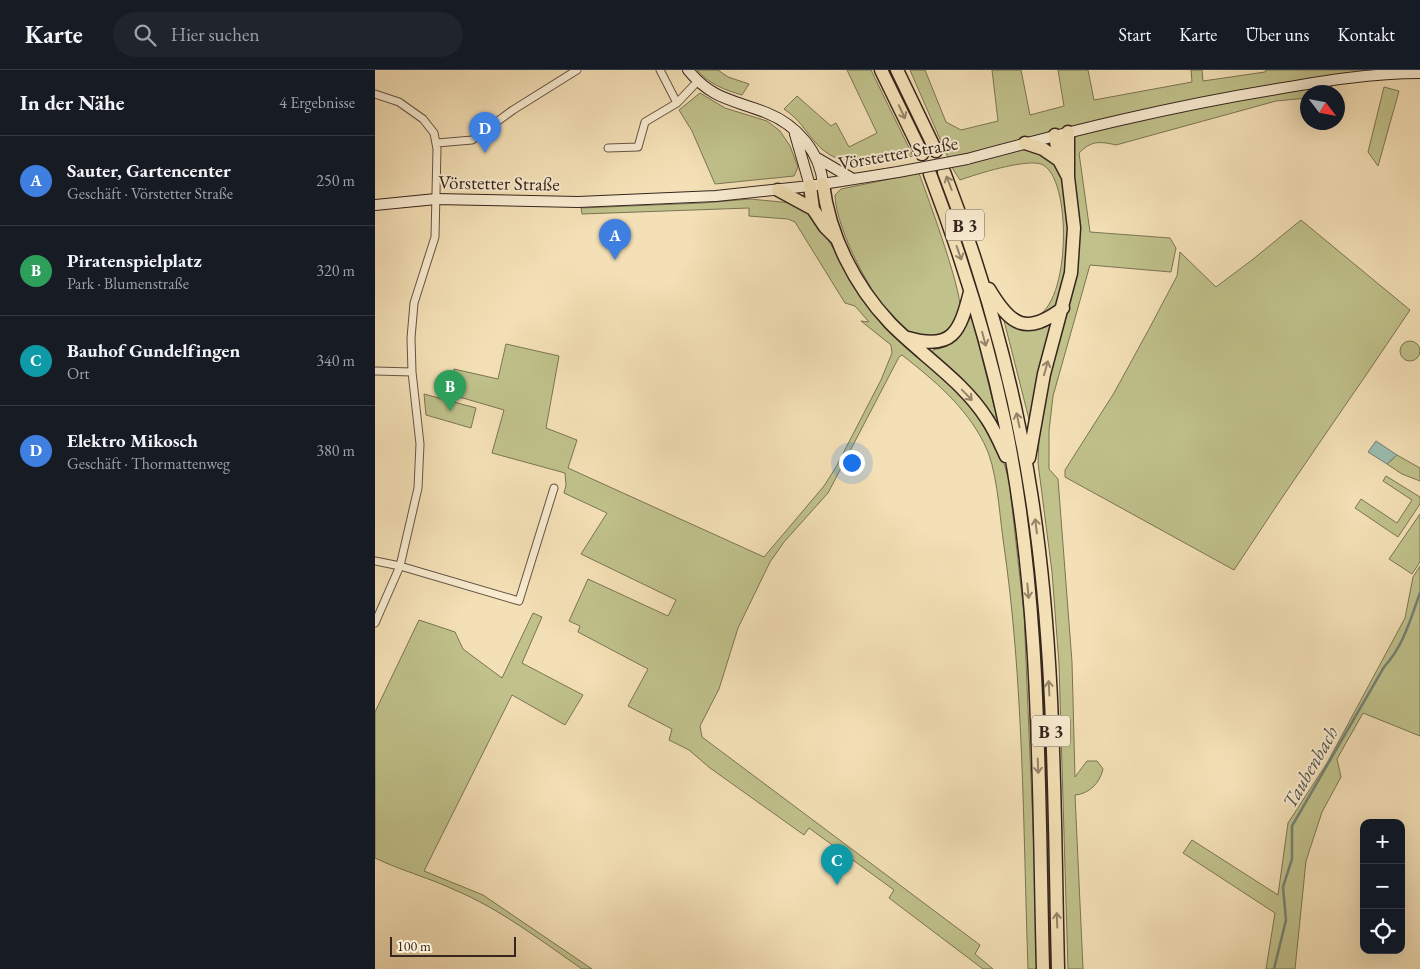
<!DOCTYPE html>
<html lang="de">
<head>
<meta charset="utf-8">
<style>
  :root { --surface:#171b24; --page:#20242c; --text:#f1f3f6; --muted:#9ea1a6; --line:#363941; --accent:#c59692 }
  body { margin:0; font-family:"EB Garamond",serif; background:var(--page); color:var(--text) }
  .controls { position:absolute; right:15px; bottom:15px; display:grid; overflow:hidden; border-radius:10px; box-shadow:0 5px 20px #0002 }
  .controls button { width:45px; height:45px; display:grid; place-items:center; padding:0; border:0; border-bottom:1px solid var(--line); background:var(--surface); color:var(--text); font:25px sans-serif }
  .compass { position:absolute; left:925px; top:15px; width:45px; height:45px; border-radius:50%; background:var(--surface); box-shadow:0 5px 20px #0002; rotate:122deg }
  .scale { position:absolute; left:15px; bottom:12px; width:126px; box-sizing:border-box; padding-left:5px; border:2px solid #36261e; border-top:0; font-size:14px; line-height:18px; white-space:nowrap; color:#36261e; -webkit-text-stroke:4px #f8ebd0; paint-order:stroke }
  .you { position:absolute; left:476px; top:392px; width:18px; height:18px; margin:-12px; border:4px solid #fff; border-radius:50%; background:#1a73e8; box-shadow:0 0 0 8px #1a73e833 }
  .badge { display:grid; place-items:center; width:32px; height:32px; border-radius:50%; background:var(--accent); color:#fff; font-size:16px; font-weight:700 }
  .pin { position:absolute; translate:-50% -41px; filter:drop-shadow(0 1px 2px #0008) }
  .pin::after { content:''; position:absolute; top:26px; width:18px; height:15px; background:inherit; clip-path:polygon(0 0,100% 0,50% 100%) }
  .list { margin:0; padding:0; list-style:none }
  h2 { display:flex; justify-content:space-between; align-items:center; height:65px; margin:0; padding:0 20px; font-size:21px }
  h2 small { font-size:16px; font-weight:400; color:var(--muted) }
  .list li { display:grid; grid-template-columns:32px 1fr auto; gap:15px; align-items:center; box-sizing:border-box; height:90px; padding:0 20px; border-top:1px solid var(--line) }
  .list b { display:block; font-size:19px; white-space:nowrap }
  .list p { margin:0; font-size:16px; white-space:nowrap; color:var(--muted) }
  .list em { font-size:16px; font-style:normal; color:var(--muted) }
  .icon { flex:none; width:28px; height:28px; fill:none; stroke:currentColor; stroke-width:2; stroke-linecap:round; stroke-linejoin:round }
  .map { position:relative; flex:none; width:1045px; height:899px; overflow:hidden }
  header { display:flex; align-items:center; gap:30px; box-sizing:border-box; height:70px; padding:0 25px; background:var(--surface); border-bottom:1px solid var(--line) }
  header strong { font-size:24px }
  nav { display:flex; gap:28px; margin-inline-start:auto; font-size:18px }
  .search { width:350px; height:45px; background:var(--page); display:flex; align-items:center; gap:12px; box-sizing:border-box; padding:0 18px; border-radius:28px; color:var(--muted); font-size:19px }
  main { display:flex }
  aside { flex:1; background:var(--surface) }
  .map>svg:first-child { display:block }
  .green { fill:#c0c18b; stroke:#7b7454 }
  .water { fill:#9cbdb1; stroke:#738176 }
  .lines { fill:none; stroke-linecap:round; stroke-linejoin:round }
  .stream { stroke:#738176; stroke-width:2.5 }
  .street-casing { stroke:#665444; stroke-width:9 }
  .secondary-casing { stroke:#36261e; stroke-width:12 }
  .highway-casing { stroke:#36261e; stroke-width:15 }
  .street { stroke:#f8ebd0; stroke-width:7 }
  .secondary { stroke:#f8ebd0; stroke-width:10 }
  .highway { stroke:#f4e0b6; stroke-width:12 }
  .secondary-bridge-casing { stroke:#36261e; stroke-width:12; stroke-linecap:butt }
  .secondary-bridge { stroke:#f8ebd0; stroke-width:10 }
  .oneway { stroke:#95836a }
  .labels { text-anchor:middle; dominant-baseline:central; stroke-width:4; stroke-linejoin:round; paint-order:stroke }
  .shield { fill:#f8ebd0; stroke:#706153; stroke-width:1 }
  .shield-label { font-size:18px; font-weight:bold; fill:#36261e }
  .street-label { font-size:19px; fill:#36261e; stroke:#f8ebd0 }
  .water-label { font-size:20px; font-style:italic; fill:#55534a; stroke:#f8ebd0 }
</style>
</head>
<body>
<header>
<strong>Karte</strong>
<div class="search"><svg class="icon" aria-label="search" viewBox="0 0 24 24"><circle cx="10" cy="10" r="6"/><path d="M15 15l6 6"/></svg>Hier suchen</div>
<nav><a>Start</a><a>Karte</a><a>Über uns</a><a>Kontakt</a></nav>
</header>
<main>
<aside>
<h2>In der Nähe<small>4 Ergebnisse</small></h2>
<ul class="list">
<li><span class="badge" style="background:#3f7fe0">A</span><div><b>Sauter, Gartencenter</b><p>Geschäft · Vörstetter Straße</p></div><em>250 m</em></li>
<li><span class="badge" style="background:#2e9e5b">B</span><div><b>Piratenspielplatz</b><p>Park · Blumenstraße</p></div><em>320 m</em></li>
<li><span class="badge" style="background:#0f9aa8">C</span><div><b>Bauhof Gundelfingen</b><p>Ort</p></div><em>340 m</em></li>
<li><span class="badge" style="background:#3f7fe0">D</span><div><b>Elektro Mikosch</b><p>Geschäft · Thormattenweg</p></div><em>380 m</em></li>
</ul>
</aside>
<div class="map">
<svg width="1045" height="899" viewBox="0 0 1045 899">
  <rect width="100%" height="100%" fill="#f4e0b6"/>
  <filter id="stains"><feTurbulence type="fractalNoise" baseFrequency=".004" numOctaves="4"/><feColorMatrix values="0 0 0 0 .2 0 0 0 0 .09 0 0 0 0 .02 0 0 0 .5 -.17"/></filter>
  <radialGradient id="worn" r=".72"><stop offset=".6" stop-color="#630" stop-opacity="0"/><stop offset="1" stop-color="#630" stop-opacity=".3"/></radialGradient>
  <!-- green -->
  <path class="green" d="M322 0H343L353 7 374 14 367 25C350 20 334 14 322 0Z
    M472 0H496L538 86C504 93 465 102 440 72 427 57 426 51 409 39L422 26 456 56 461 53 474 77 502 63Z
    M535 0H550L571 52 586 60 623 51 617 0H646L655 45 689 36 683 0H713L719 30 817 12 816 0H827L828 11 890 2 891 0H1045L1010 8 957 14 956 22H932V28L901 31 741 75C724 71 716 71 704 83L715 162 795 168 801 178 796 202 715 195 678 326 674 361V399L683 409 697 592 700 707 712 691H722L728 699C725 713 714 724 700 725L708 899H693L684 594 677 502 663 393 664 368 656 357 622 223C629 231 634 239 643 244 695 274 702 107 666 94 649 89 602 104 585 110L578 99Z
    M1009 17 1024 21 1003 96 993 82Z
    M325 23 350 38 392 51 405 61 415 76 423 97 419 106 340 114 317 61 304 40Z
    M566 99 603 209 639 351 663 511 680 899H672L666 678 635 357 612 251 560 100Z
    M544 103C552 126 591 229 585 246 582 254 571 263 565 270 556 267 540 267 532 261 503 243 460 158 460 125L466 119Z
    M375 129 417 133 437 145 478 209 607 347 627 387 634 410 649 544 664 899H653C648 756 649 611 628 469 624 440 622 398 609 373 590 336 560 311 527 285L524 287 453 423 409 472 395 492 363 558 344 619 325 656 327 667 605 875 600 884 618 899H608L514 828 519 820 434 758 429 765 335 698 314 680 294 670 297 659 253 636 273 599 203 562 205 556 194 551 213 509 293 546 301 530 206 484 232 443 189 423 191 415 190 403 117 383 129 340 81 326 79 299 123 309 131 274 184 286 171 358 202 370 193 398 389 487 449 416 461 397 506 310 517 283 516 275 486 251 494 252 480 236 470 233 420 152 413 149 374 146V138L207 144 206 138 328 133Z
    M926 150 1035 240C977 327 916 412 859 500L690 407V400L739 323 774 259 802 206 805 182 841 217 877 190Z
    M595 248H597L622 348 618 346 601 323 557 284 558 280C578 277 586 265 595 248Z
    M1025 281a10 10 0 1 1 20 0a10 10 0 1 1-20 0Z
    M49 324 101 338 96 358 51 345Z
    M1022 385 1045 398V411L1027 404 1012 394Z
    M1011 406 1045 427V434L1023 467 980 438 986 429 1022 453 1037 430 1008 411Z
    M1045 444V492L1037 504 1014 489Z
    M1045 496V666L988 643 962 689 966 707 947 742 931 791 920 899H891L900 843 808 783 817 770 903 825 913 753 952 693 1030 548 1038 507Z
    M158 543 167 547 147 593 208 625 190 655 137 625 49 801 108 825 217 899H207C168 872 125 839 82 821 55 808 27 801 0 788V642L44 550 80 562 88 579 127 608Z"/>
  <!-- water -->
  <path class="water" d="M1001 371 1022 385 1012 394 993 382Z"/>
  <g class="lines">
    <!-- stream -->
    <path class="stream" d="M899 899 911 850 908 817 917 789V756L1009 597C1029 575 1035 550 1045 523"/>
    <defs>
      <path id="street" d="M285 0 302 33
        M0 24 24 32 48 49 59 63 62 79 60 167 39 233 36 268 37 302 45 374 43 418 25 496 0 553
        M62 73 97 70 138 40 202 0
        M233 78 263 77 270 52 302 33 322 12
        M0 301 37 302
        M0 491 25 496 144 531 179 418"/>
      <path id="secondary" d="M313 0C337 30 360 30 392 43 422 55 445 82 448 114
        M420 64 435 116
        M442 88 478 109
        M592 89C696 61 796 36 902 19 949 11 997 3 1045 3
        M0 135 61 129 203 132 341 126 435 116 523 102"/>
      <path id="highway" d="M506 0 547 84
        M522 0 561 81
        M680 65 684 90 693 107
        M650 73 668 79 684 90
        M569 102C609 206 639 313 656 423 681 580 679 741 683 899
        M555 104C586 185 612 268 630 353 667 532 663 717 668 899
        M448 114C454 165 480 216 515 253 546 285 588 311 612 349 620 361 625 373 631 386
        M435 116 438 139
        M403 120 438 139 450 157 461 168
        M614 219C636 256 651 266 688 238
        M533 268C578 281 585 261 595 222
        M654 388 669 304 696 203 699 158 693 107V62"/>
    </defs>
    <!-- street casing -->
    <use href="#street" class="street-casing"/>
    <!-- secondary casing -->
    <use href="#secondary" class="secondary-casing"/>
    <!-- highway casing -->
    <use href="#highway" class="highway-casing"/>
    <!-- street -->
    <use href="#street" class="street"/>
    <!-- secondary -->
    <use href="#secondary" class="secondary"/>
    <!-- highway -->
    <use href="#highway" class="highway"/>
    <defs>
      <path id="secondary-bridge" d="M523 102 592 89"/>
    </defs>
    <!-- secondary-bridge casing -->
    <use href="#secondary-bridge" class="secondary-bridge-casing"/>
    <!-- secondary-bridge -->
    <use href="#secondary-bridge" class="secondary-bridge"/>
  </g>
  <!-- one-way arrows -->
  <defs><path id="oneway-shaft" d="M-6 0H5M1.5-3L5.5 0L1.5 3" fill="none" stroke-width="1.6" stroke-linecap="round" stroke-linejoin="round" transform="scale(1.25)"/></defs>
  <g class="oneway">
    <use href="#oneway-shaft" transform="translate(527 42) rotate(65)"/>
    <use href="#oneway-shaft" transform="translate(574 113) rotate(-111)"/>
    <use href="#oneway-shaft" transform="translate(584 183) rotate(71)"/>
    <use href="#oneway-shaft" transform="translate(609 269) rotate(75)"/>
    <use href="#oneway-shaft" transform="translate(671 298) rotate(-74)"/>
    <use href="#oneway-shaft" transform="translate(592 325) rotate(46)"/>
    <use href="#oneway-shaft" transform="translate(643 350) rotate(-102)"/>
    <use href="#oneway-shaft" transform="translate(661 456) rotate(-97)"/>
    <use href="#oneway-shaft" transform="translate(653 521) rotate(85)"/>
    <use href="#oneway-shaft" transform="translate(674 618) rotate(-93)"/>
    <use href="#oneway-shaft" transform="translate(663 696) rotate(88)"/>
    <use href="#oneway-shaft" transform="translate(682 850) rotate(-92)"/>
  </g>
  <g class="labels">
    <!-- shield labels -->
    <g class="shield">
      <rect x="571" y="139.5" width="38" height="31" rx="4"/>
      <rect x="657" y="645.5" width="38" height="31" rx="4"/>
    </g>
    <g class="shield-label">
      <text x="590" y="155">B 3</text>
      <text x="676" y="661">B 3</text>
    </g>
    <!-- street labels -->
    <g class="street-label">
      <text transform="translate(523 83) rotate(-10)">Vörstetter Straße</text>
      <text transform="translate(124 113) rotate(1)">Vörstetter Straße</text>
    </g>
    <!-- water labels -->
    <g class="water-label">
      <text transform="translate(935 697) rotate(-60)">Taubenbach</text>
    </g>
  </g>
  <rect width="100%" height="100%" filter="url(#stains)"/>
  <rect width="100%" height="100%" fill="url(#worn)"/>
</svg>
<div class="controls">
<button>+</button>
<button>−</button>
<button><svg class="icon" aria-label="locate" viewBox="0 0 24 24"><circle cx="12" cy="12" r="6"/><path d="M12 2v4M12 18v4M2 12h4M18 12h4"/></svg></button>
</div>
<svg class="compass" viewBox="-18 -18 36 36"><path d="M0-13l5 13h-10z" fill="#e53935"/><path d="M0 13l5-13h-10z" fill="#9ea1a6"/></svg>
<div class="scale">100 m</div>
<div class="you"></div>
<div class="pin badge" style="left:240px;top:190px;background:#3f7fe0">A</div>
<div class="pin badge" style="left:75px;top:341px;background:#2e9e5b">B</div>
<div class="pin badge" style="left:462px;top:815px;background:#0f9aa8">C</div>
<div class="pin badge" style="left:110px;top:83px;background:#3f7fe0">D</div>
</div>
</main>
</body>
</html>
